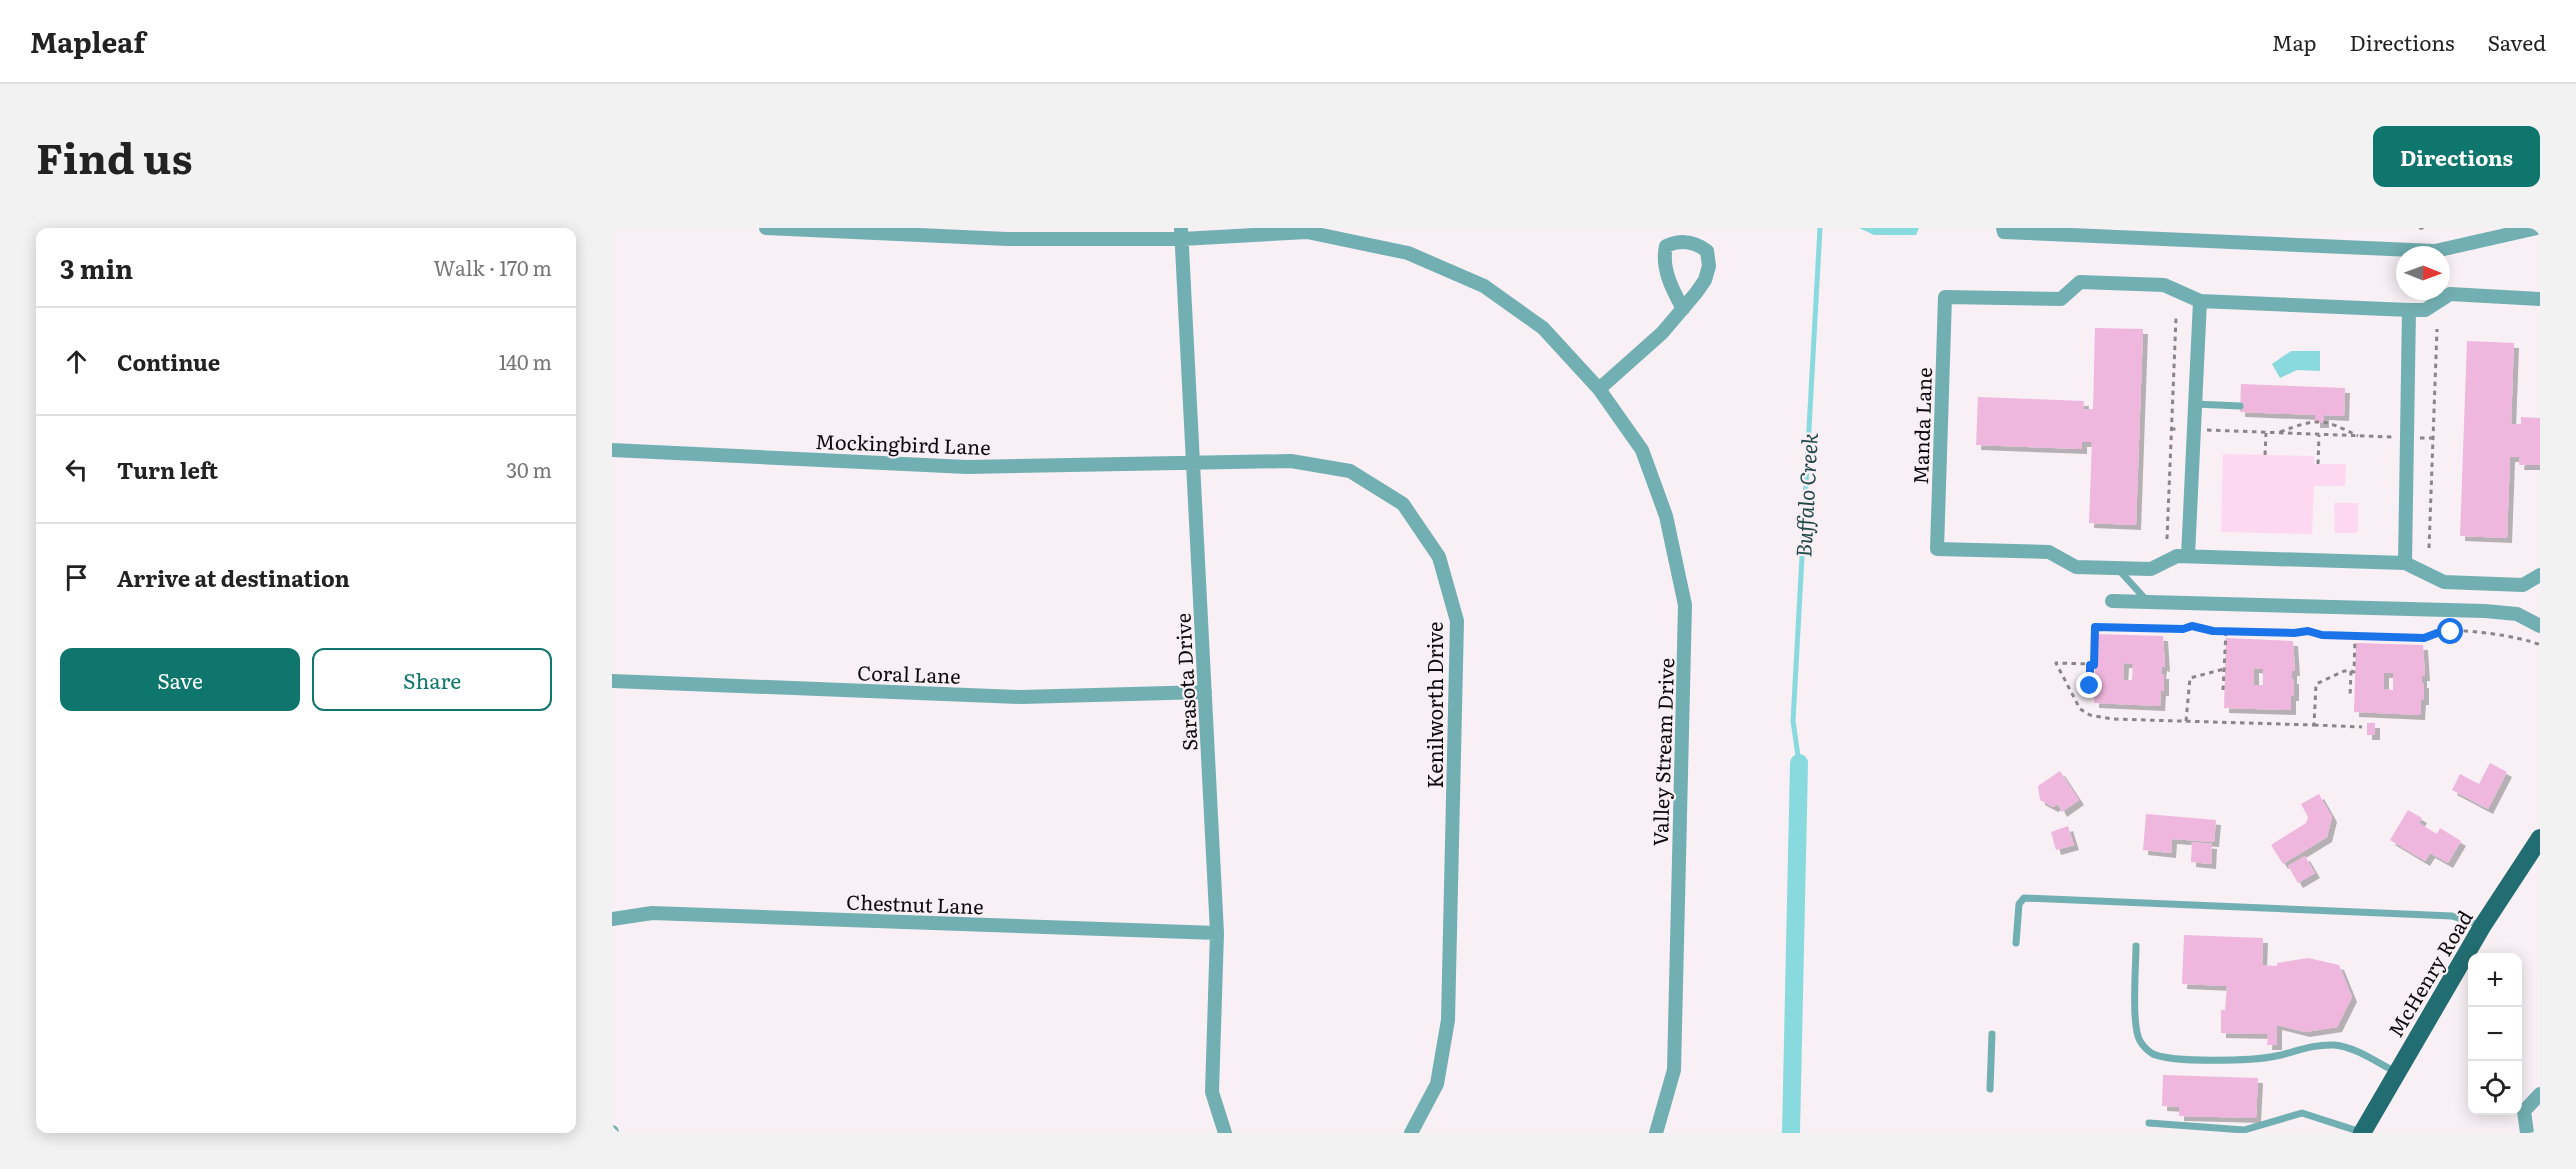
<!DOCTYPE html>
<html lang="en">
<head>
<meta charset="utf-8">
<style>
  :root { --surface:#fff; --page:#f2f2f2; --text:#222; --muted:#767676; --line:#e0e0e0; --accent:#0f766e }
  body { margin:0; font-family:Literata,serif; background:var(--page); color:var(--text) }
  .controls { position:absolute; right:18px; bottom:18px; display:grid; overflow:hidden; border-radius:12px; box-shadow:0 3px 15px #0003 }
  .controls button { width:54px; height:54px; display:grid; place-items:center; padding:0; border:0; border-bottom:2px solid var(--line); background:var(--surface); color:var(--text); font:30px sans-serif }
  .compass { position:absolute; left:1784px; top:18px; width:54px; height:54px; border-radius:50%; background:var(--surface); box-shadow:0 3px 15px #0003; rotate:91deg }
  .stop { position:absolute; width:18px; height:18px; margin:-14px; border:4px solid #1a73e8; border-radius:50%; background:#fff }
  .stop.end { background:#1a73e8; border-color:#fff; box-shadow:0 2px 6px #0008 }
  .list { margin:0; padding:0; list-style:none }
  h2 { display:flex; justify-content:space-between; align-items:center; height:78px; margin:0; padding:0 24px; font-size:26px }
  h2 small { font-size:20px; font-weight:400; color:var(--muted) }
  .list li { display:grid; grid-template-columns:39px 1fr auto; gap:18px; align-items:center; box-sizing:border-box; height:108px; padding:0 24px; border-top:2px solid var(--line) }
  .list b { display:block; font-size:22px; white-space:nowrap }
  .list em { font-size:20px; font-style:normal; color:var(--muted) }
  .actions { display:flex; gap:12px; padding:18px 24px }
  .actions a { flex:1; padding:14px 0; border:2px solid var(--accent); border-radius:12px; text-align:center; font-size:21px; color:var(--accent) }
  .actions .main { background:var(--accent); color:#fff }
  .icon { flex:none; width:33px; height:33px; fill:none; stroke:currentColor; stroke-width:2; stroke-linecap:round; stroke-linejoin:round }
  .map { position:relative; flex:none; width:1928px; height:905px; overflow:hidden; border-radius:12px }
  header { display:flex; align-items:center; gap:36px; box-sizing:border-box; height:84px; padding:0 30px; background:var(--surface); border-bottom:2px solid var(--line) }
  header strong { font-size:28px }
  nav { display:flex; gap:33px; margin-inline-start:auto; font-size:21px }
  .intro { display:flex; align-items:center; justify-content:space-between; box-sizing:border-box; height:144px; padding:0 36px }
  h1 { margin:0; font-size:42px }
  .button { padding:15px 27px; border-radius:12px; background:var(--accent); color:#fff; font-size:21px; font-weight:700 }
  main { display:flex; gap:36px; padding:0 36px }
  aside { flex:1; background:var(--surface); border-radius:12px; box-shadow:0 3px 15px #0003 }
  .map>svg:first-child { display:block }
  .green { fill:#fed8f0 }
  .water { fill:#88dade }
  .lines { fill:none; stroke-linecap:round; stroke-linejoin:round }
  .stream { stroke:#88dade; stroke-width:5 }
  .canal { stroke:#88dade; stroke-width:18 }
  .building { fill:#efb7dd; fill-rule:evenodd; filter:url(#shadow) }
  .path { stroke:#8a8588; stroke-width:3; stroke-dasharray:4.5 4.5; stroke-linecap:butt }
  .lane { stroke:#72afb2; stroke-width:7 }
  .street { stroke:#72afb2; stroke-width:14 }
  .primary { stroke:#226d71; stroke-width:18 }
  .route { stroke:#1a73e8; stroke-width:8 }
  .labels { text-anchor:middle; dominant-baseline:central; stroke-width:4.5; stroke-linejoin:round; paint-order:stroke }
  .street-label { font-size:20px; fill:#0e0b0d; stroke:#f8f0f5 }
  .water-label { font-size:21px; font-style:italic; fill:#23494b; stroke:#f8f0f5 }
</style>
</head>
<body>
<header>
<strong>Mapleaf</strong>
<nav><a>Map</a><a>Directions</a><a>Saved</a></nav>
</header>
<div class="intro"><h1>Find us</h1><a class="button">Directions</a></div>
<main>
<aside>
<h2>3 min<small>Walk · 170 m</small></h2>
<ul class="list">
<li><svg class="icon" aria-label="ahead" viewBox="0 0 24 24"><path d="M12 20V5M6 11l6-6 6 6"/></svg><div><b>Continue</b></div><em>140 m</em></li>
<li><svg class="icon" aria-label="left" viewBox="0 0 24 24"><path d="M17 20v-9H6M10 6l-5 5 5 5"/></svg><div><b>Turn left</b></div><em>30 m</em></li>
<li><svg class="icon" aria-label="arrive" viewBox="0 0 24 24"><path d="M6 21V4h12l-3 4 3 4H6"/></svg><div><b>Arrive at destination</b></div></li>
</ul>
<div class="actions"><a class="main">Save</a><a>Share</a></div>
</aside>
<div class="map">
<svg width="1928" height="905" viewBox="0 0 1928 905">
  <defs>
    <filter id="shadow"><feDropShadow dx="5" dy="5" stdDeviation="0" flood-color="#0004"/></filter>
  </defs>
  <rect width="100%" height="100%" fill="#f8f0f5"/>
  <!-- green -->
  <path class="green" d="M1611 226 1702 228V236H1734L1733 258H1702L1700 306 1609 304Z
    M1722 275H1746V303L1744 305H1723Z"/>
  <!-- water -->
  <path class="water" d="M1247 0H1307L1304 7H1262Z
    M1679 123H1708V143L1685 142 1668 150 1660 136Z"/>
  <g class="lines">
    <!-- stream -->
    <path class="stream" d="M1187 535 1181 493 1208 0"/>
    <!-- canal -->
    <path class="canal" d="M1179 905 1187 535"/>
  </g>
  <!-- building -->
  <path class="building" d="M1483 100 1531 101 1524 297 1477 295 1480 214H1470V221L1364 217 1366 169 1472 173 1471 181H1481Z
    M1855 113 1902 115 1899 196H1909V189L1928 190V237H1907L1908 229H1898L1895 310 1848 308Z
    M1629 156 1733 160 1732 188 1712 187V195H1703V187L1628 184Z
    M1484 406 1551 408 1553 439 1550 438 1549 446H1552V463H1549L1548 478 1482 475ZM1512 435 1521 436 1520 452H1511Z
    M1614 410 1681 413 1683 443H1680V451H1682V468H1679V482L1612 480ZM1642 440 1651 441V457H1642Z
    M1744 415 1811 417 1813 448H1810V455H1812V472H1809L1808 487 1742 484ZM1772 445H1781V462L1772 461Z
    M1755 495H1763V507H1755Z
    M1878 535 1895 544 1876 581 1840 562 1848 546 1867 556Z
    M1448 543 1467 572 1450 584 1446 576 1441 579 1428 572 1426 558Z
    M1707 566 1720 589 1715 609 1671 636 1659 617 1694 595 1696 589 1689 576Z
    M1796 582 1810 590 1807 595 1825 606 1828 600 1849 613 1836 635 1818 625 1813 633 1778 612Z
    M1534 586 1604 592 1602 614 1560 611 1559 625 1531 622Z
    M1456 598 1462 617 1444 622 1439 604Z
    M1580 614 1600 616 1599 636 1579 634Z
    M1693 628 1703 645 1686 655 1676 638Z
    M1572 707 1651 710 1650 737 1665 738V735L1696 730 1727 737 1740 769 1725 799 1693 804 1665 797V817H1655L1656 806 1609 805V782H1613L1615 758 1570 756Z
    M1551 847 1646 850 1644 890 1567 888V879L1550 878Z"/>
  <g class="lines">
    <!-- path -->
    <path class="path" d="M1807 0H1814
      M1559 201H1567
      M1595 202 1780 209
      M1668 204C1705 190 1711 190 1746 208
      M1808 210H1821
      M1653 227 1654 205
      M1706 236 1707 207
      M1555 311 1564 90
      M1817 320 1825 101
      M1478 437H1482L1483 399 1571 401 1580 398 1601 403 1682 405 1696 403 1711 407 1812 410C1816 408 1820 406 1825 404 1844 399 1909 408 1928 417
      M1739 443 1742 444 1743 408
      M1478 458V436L1444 435 1468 481 1478 487 1500 491 1702 497 1704 456 1732 443H1739L1738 469
      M1611 462 1614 403
      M1574 493 1578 450 1612 441
      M1702 497 1750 499"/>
    <!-- lane -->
    <path class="lane" d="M1583 176 1628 178
      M1507 342 1536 374
      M1404 715 1407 676 1412 670 1840 688 1868 697
      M1524 718C1524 738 1519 798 1528 813 1531 818 1536 823 1541 826 1561 835 1641 833 1664 828 1683 824 1701 816 1722 817 1744 819 1764 834 1784 844
      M1378 861 1380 806
      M1537 895 1632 902
      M1630 905 1632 902 1690 885 1749 904"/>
    <!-- street -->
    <path class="street" d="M154 0 395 11H570L695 4 796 25 872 58 931 100 987 161
      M569 0 605 705 600 864 613 905
      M1391 0 1392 4 1823 23 1925 0
      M1928 71 1838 66 1813 82H1797L1588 73 1552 57 1468 54 1449 71 1333 69 1325 321 1437 324 1464 339 1539 341 1565 328 1793 335 1832 354 1911 357 1928 347
      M0 222 355 239 679 233 738 243 791 276 827 329 845 393 836 792 825 856 799 905
      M1576 328 1588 73
      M1793 335 1797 82
      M1500 373 1873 383 1905 386 1928 398
      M0 453 409 469 593 464
      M0 691 40 685 605 705
      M0 904V905
      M1044 905 1062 842 1073 377 1054 288 1030 222 987 161 1050 105 1084 65 1093 52 1097 38 1095 23C1082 13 1069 11 1054 18 1049 40 1060 61 1071 81
      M1915 905 1912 883 1928 866"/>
    <!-- primary -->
    <path class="primary" d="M1750 905 1871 697 1928 610"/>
  </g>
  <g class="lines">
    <!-- route -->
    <path class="route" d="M1478 458V437H1482L1483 399 1571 401 1580 398 1601 403 1682 405 1696 403 1710 407 1812 410 1828 404H1839"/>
  </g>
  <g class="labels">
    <!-- street labels -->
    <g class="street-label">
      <text transform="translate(1309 198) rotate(-88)">Manda Lane</text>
      <text transform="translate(291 215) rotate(2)">Mockingbird Lane</text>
      <text transform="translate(297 445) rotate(2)">Coral Lane</text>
      <text transform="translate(573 454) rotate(-93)">Sarasota Drive</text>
      <text transform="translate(822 477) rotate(-90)">Kenilworth Drive</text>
      <text transform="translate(1050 524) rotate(-88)">Valley Stream Drive</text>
      <text transform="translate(303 675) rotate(2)">Chestnut Lane</text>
      <text transform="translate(1817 745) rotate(-59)">McHenry Road</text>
    </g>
    <!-- water labels -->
    <g class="water-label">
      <text transform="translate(1193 267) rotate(-87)">Buffalo Creek</text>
    </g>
  </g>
</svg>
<div class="controls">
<button>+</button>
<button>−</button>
<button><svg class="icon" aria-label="locate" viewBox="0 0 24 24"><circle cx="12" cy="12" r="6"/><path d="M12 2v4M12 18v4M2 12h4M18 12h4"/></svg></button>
</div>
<svg class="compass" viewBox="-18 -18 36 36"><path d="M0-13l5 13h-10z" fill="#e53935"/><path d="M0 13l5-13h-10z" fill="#767676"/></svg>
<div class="stop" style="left:1839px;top:404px"></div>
<div class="stop end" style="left:1478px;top:458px"></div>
</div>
</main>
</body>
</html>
